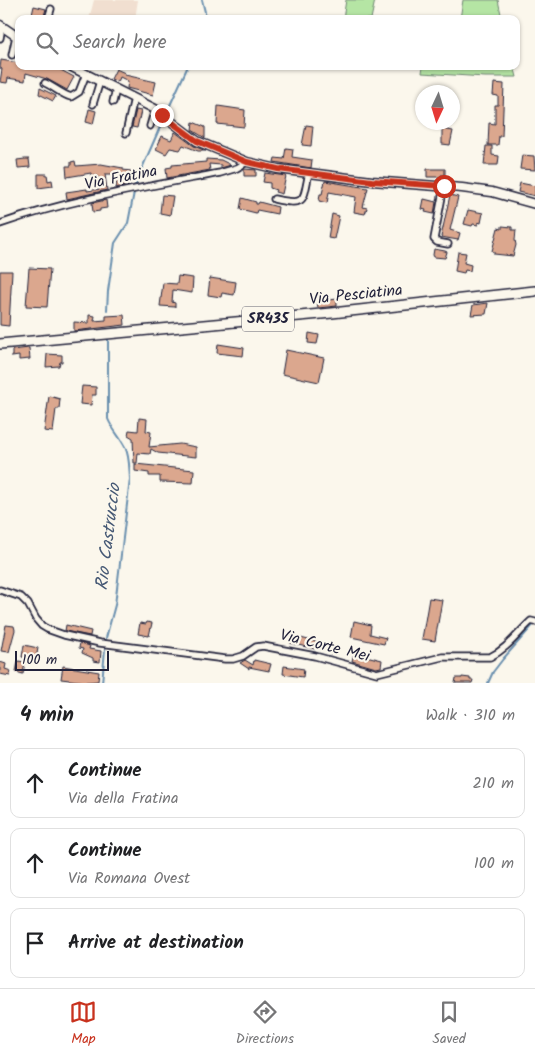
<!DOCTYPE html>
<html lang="en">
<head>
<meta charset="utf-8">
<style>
  :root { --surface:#fff; --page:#f6f6f6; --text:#202124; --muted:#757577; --line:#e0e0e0; --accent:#c8321e }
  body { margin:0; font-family:Kalam,sans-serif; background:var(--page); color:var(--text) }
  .compass { position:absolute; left:415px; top:85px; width:45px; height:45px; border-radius:50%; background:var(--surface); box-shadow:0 1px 4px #0004; rotate:184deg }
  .scale { position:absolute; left:15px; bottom:12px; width:94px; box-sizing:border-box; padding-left:5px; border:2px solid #22223b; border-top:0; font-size:14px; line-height:18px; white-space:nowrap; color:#22223b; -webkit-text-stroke:4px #fbf7ec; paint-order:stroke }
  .stop { position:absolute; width:15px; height:15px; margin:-11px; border:4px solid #c8321e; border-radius:50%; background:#fff }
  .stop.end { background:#c8321e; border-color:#fff; box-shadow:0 1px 5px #0008 }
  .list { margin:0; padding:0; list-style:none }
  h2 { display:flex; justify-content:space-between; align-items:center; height:65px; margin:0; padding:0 20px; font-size:21px }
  h2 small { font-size:16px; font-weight:400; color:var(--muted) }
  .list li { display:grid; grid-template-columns:32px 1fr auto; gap:15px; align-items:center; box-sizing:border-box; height:70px; margin:0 10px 10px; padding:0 10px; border:1px solid var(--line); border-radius:10px }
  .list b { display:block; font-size:19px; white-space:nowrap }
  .list p { margin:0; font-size:16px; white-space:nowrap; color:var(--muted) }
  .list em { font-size:16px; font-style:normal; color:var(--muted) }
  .icon { flex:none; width:28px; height:28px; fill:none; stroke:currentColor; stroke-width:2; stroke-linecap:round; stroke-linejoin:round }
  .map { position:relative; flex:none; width:535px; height:683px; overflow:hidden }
  .search { position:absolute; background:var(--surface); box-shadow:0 1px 4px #0004; left:15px; right:15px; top:15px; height:55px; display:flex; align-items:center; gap:12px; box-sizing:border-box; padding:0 18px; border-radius:10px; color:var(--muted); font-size:19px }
  .sheet { height:305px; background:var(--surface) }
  nav { display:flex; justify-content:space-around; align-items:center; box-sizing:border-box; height:70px; border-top:1px solid var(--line); background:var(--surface); font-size:14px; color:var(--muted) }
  nav a { display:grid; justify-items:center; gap:2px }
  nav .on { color:var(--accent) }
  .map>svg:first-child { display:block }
  .built { fill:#f1dfd0 }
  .green { fill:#b5e5a4; stroke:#6c8470 }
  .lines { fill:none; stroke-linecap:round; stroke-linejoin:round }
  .stream { stroke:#6b90af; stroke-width:2 }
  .building { fill:#dba78e; stroke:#22223b }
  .street-casing { stroke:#22223b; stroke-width:9 }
  .secondary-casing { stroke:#22223b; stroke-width:11 }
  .primary-casing { stroke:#22223b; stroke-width:12 }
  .street { stroke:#fbf7ec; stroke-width:5.5 }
  .secondary { stroke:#fbf7ec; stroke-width:8 }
  .primary { stroke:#fbf7ec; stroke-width:9 }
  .route { stroke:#c8321e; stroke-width:6 }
  .labels { text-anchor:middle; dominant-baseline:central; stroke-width:4.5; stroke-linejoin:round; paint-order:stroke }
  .shield { fill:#fbf7ec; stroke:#636270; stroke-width:1 }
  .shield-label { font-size:15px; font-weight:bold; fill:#22223b }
  .street-label { font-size:16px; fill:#22223b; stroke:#fbf7ec }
  .water-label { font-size:18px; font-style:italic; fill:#465975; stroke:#fbf7ec }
</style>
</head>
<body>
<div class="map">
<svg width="535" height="683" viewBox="0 0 535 683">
  <rect width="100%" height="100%" fill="#fbf7ec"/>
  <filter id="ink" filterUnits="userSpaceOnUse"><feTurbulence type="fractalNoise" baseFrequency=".02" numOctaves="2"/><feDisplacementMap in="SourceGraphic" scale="10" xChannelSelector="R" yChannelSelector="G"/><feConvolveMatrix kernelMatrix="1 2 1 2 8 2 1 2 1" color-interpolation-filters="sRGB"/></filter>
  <g filter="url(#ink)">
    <!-- built -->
    <path class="built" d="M94 0H138L135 19H89Z"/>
    <!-- green -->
    <path class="green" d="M346 0H375L371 19H343Z
      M463 0H498L502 19H460Z
      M423 66H514L517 77H485L422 73Z"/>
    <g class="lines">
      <!-- stream -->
      <path class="stream" d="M202 0 205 12V19
        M166 114 188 66
        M107 310 108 291 115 243 128 223 136 182 164 118
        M102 683 106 638 115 605 130 479C129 468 130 457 125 447 120 437 112 429 108 419V339
        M488 683 493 672 503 659 534 624"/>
    </g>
    <!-- building -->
    <path class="building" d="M34 6 46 9 43 19H31Z
      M1 60 19 63V66H53L74 77 67 90 47 79 26 73 25 81 8 78 7 83 0 82 2 69 0 68Z
      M116 69 125 73V75L156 82 153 95 127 88 128 81 120 77 118 82 111 79Z
      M494 83 504 84 502 136H499L498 145H488L489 123 495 124V105H498V96L493 95Z
      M40 88 56 96 53 101 39 94Z
      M218 106 245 110 244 127 217 124Z
      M89 109 96 111 93 124 86 122Z
      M136 110 141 111 137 128 132 127Z
      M193 122 205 127V138L192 130Z
      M306 125 313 126 311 146 302 145Z
      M442 129 453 131 450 145 442 144Z
      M175 132 194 146 206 151H198L183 145 180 150 170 148 166 154 156 149 162 136 171 140Z
      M486 146H492V155L499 156 498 165H484Z
      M286 148 293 149 292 157 312 160 311 168 274 162 275 158 284 159Z
      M522 155 534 156 535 170 520 169Z
      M25 159H29L30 167 18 168 17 160Z
      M206 159 221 160 231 165 221 168V165L209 164 210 170 167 178 166 168 172 167V165L206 162Z
      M75 161 76 166 101 164 123 168V170L131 171 129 185 116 188 117 174H105L107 190 67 199 66 192 87 189V191L100 189 98 176H91V173L67 177 66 166H71V162Z
      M244 169 256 170V176H244Z
      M427 169H445V175H441V177H427Z
      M265 173 286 176 282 194 275 192 276 190 270 188V183L263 182Z
      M38 174H47L48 181 52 180 53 186 38 188Z
      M325 181 368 188 363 207 367 208 365 214 354 212 356 197 329 192 327 203 319 201 320 194H322Z
      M520 183 535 186V196L518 192Z
      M162 195 173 196 170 215 160 213Z
      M450 195 458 197 450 230 460 233 458 240 441 237Z
      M242 198 256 202V204H258L259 202 278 207 277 214 257 210 256 213 240 209Z
      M424 199 436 202 434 214 425 212 426 210 422 209Z
      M106 200 107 208 100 209V211L93 212 92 203Z
      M468 210 483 213 481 223 478 222V225L473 224 472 226 464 224Z
      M332 214 339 216 334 239 328 238Z
      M502 226 512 227V230H516L515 240 516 245 513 256 494 254V252L492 251 498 228 502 229Z
      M434 249 445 251 447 252 445 258 434 257 433 255Z
      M458 252 466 253 464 263 471 265 470 271 465 270 464 273 455 271Z
      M29 268 50 269 47 307 26 306Z
      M0 271H12L9 326 0 325Z
      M178 276 193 278 192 293 173 290 172 302 175 303V307L160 306 163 283 177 284Z
      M210 278 236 282 234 295 222 293 221 297 208 295Z
      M316 294 322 298 329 297V300L337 299V306L318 308Z
      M488 303 486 314 471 315 473 305Z
      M89 315 95 316 94 321 106 320V316L124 315 125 325 74 331V322L89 323Z
      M309 333 319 335 317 344 308 343Z
      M218 344 244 348 243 356 217 353Z
      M29 348 30 359 19 360V356L12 357V350Z
      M286 350 324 358 319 382 282 374Z
      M47 354 62 355V362H60L59 366 46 367Z
      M82 386 96 387V395H92L91 405 80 404Z
      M49 396 60 399 59 409H56L53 432 44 431Z
      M139 418 147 419 146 431 151 432 149 447 180 444 196 447V457L158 453 151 449 150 454 138 453 137 463H134L133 438 128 435 129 430 138 431Z
      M135 464 194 470 193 483 160 482V476H149V473L135 471Z
      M429 598 442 600 435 641 422 639Z
      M354 621 371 625 370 634 386 638 384 644 351 637Z
      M147 622 152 623 149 636 138 634 140 623 146 624Z
      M6 625 14 626 15 630 9 652 1 651Z
      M66 625 91 631 90 636 65 631Z
      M292 636 317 642 315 649 290 643Z
      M80 643 90 646 89 649 101 651 100 662 93 661V658L82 653 83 649 79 648Z
      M24 645 38 648 36 659 22 657Z
      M354 653 382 660 381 667 376 668 352 661Z
      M245 660 253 665 254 660 271 664 269 671 249 667V669L240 663Z
      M18 661 25 662 23 674 16 672Z
      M0 662 6 664 5 669 11 671 10 676 0 674Z
      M63 666 99 672 98 681 87 682 61 679Z
      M284 666 304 669 303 677 283 674Z
      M462 677 470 678V680H473L472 683H455L456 678H462Z"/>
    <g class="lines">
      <defs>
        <path id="street" d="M48 19 51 9
          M0 38 2 26
          M12 55 16 36
          M45 83C54 87 61 94 71 97L79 92 86 74
          M113 102 116 89
          M93 104 100 81
          M150 126 155 109
          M126 133 134 98
          M444 186 434 239 437 242 448 244
          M274 199C306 206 303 202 309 172
          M0 224C71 199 146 187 220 173L237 168 247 162
          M0 590 21 597 28 604 36 619 42 626 47 629 64 635 100 643 225 659H233L243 656 256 647 263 646 315 656 377 673 442 657H490C507 649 517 634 531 621L535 622"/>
        <path id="secondary" d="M0 25 19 38
          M70 66 155 109 197 141 247 162 278 169 372 181 462 188 492 192 535 204"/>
        <path id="primary" d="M0 344 332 313 535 291"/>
      </defs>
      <!-- street casing -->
      <use href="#street" class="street-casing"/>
      <!-- secondary casing -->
      <use href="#secondary" class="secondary-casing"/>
      <!-- primary casing -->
      <use href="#primary" class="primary-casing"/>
      <!-- street -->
      <use href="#street" class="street"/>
      <!-- secondary -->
      <use href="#secondary" class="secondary"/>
      <!-- primary -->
      <use href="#primary" class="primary"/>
    </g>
  </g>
  <g class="lines" filter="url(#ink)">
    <!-- route -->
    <path class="route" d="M162 115 197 141 247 162 278 169 372 181 444 186"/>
  </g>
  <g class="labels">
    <!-- shield labels -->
    <rect class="shield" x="242" y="306.5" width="52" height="25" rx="4"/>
    <g class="shield-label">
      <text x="268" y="319">SR435</text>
    </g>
    <!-- street labels -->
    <g class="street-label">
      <text transform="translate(121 178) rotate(-11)">Via Fratina</text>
      <text transform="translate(356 295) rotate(-6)">Via Pesciatina</text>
      <text transform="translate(325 646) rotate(14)">Via Corte Mei</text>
    </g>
    <!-- water labels -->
    <g class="water-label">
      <text transform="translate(109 537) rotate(-83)">Rio Castruccio</text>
    </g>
  </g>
</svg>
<svg class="compass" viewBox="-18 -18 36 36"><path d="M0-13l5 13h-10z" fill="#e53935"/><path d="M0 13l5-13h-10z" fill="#757577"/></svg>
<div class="scale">100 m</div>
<div class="stop" style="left:444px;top:186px"></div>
<div class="stop end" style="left:162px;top:115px"></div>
<div class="search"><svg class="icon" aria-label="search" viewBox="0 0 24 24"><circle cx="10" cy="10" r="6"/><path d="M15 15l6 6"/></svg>Search here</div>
</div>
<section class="sheet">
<h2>4 min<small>Walk · 310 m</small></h2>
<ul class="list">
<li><svg class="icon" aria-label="ahead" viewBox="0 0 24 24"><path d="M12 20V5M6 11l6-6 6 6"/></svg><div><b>Continue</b><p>Via della Fratina</p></div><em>210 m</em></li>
<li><svg class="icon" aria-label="ahead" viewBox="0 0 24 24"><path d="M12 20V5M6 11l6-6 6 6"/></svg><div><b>Continue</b><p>Via Romana Ovest</p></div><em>100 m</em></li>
<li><svg class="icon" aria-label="arrive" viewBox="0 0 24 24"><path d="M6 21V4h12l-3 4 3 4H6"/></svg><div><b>Arrive at destination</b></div></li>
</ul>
</section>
<nav>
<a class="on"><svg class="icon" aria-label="map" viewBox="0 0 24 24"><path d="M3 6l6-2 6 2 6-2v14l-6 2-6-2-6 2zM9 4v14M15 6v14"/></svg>Map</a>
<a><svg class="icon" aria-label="directions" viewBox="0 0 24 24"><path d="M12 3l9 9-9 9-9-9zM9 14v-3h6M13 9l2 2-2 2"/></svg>Directions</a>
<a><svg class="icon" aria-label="saved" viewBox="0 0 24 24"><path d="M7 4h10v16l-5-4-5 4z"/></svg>Saved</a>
</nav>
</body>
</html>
